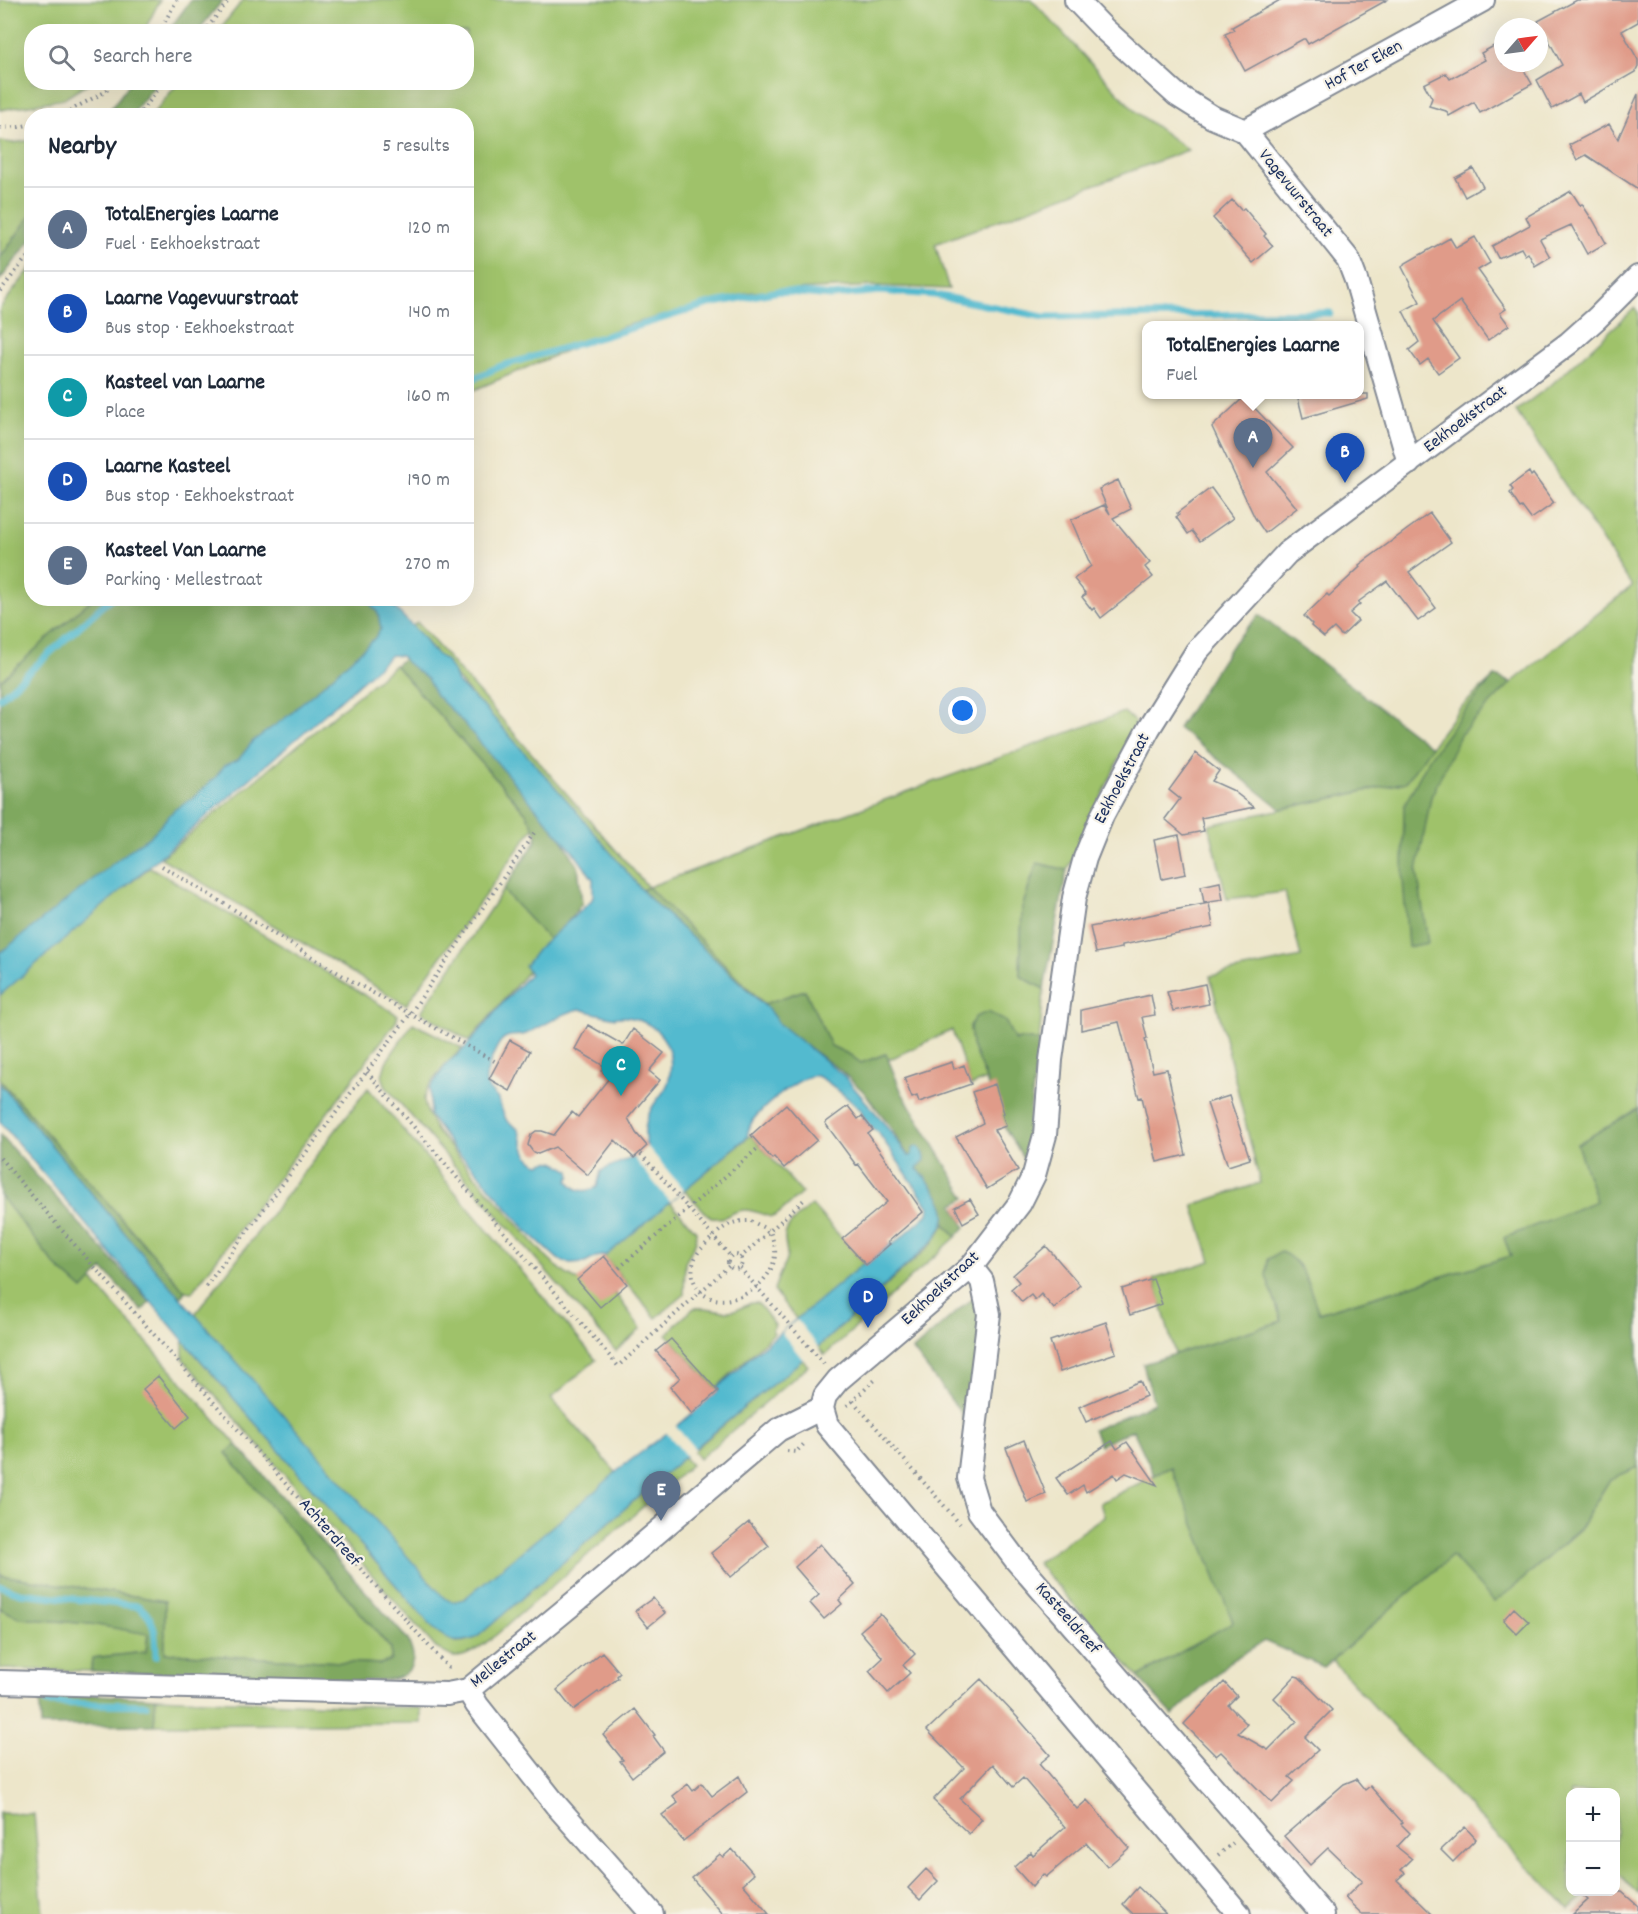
<!DOCTYPE html>
<html lang="en">
<head>
<meta charset="utf-8">
<style>
  :root { --surface:#fff; --page:#f6f6f7; --text:#1f2937; --muted:#747a83; --line:#e0e1e3; --accent:#d1495b }
  body { margin:0; font-family:Dekko,sans-serif; background:var(--page); color:var(--text) }
  .controls { position:absolute; right:18px; bottom:18px; display:grid; overflow:hidden; border-radius:12px; box-shadow:0 6px 24px #0002 }
  .controls button { width:54px; height:54px; display:grid; place-items:center; padding:0; border:0; border-bottom:2px solid var(--line); background:var(--surface); color:var(--text); font:30px sans-serif }
  .compass { position:absolute; left:1494px; top:18px; width:54px; height:54px; border-radius:50%; background:var(--surface); box-shadow:0 6px 24px #0002; rotate:62deg }
  .you { position:absolute; left:963px; top:711px; width:21px; height:21px; margin:-15px; border:4px solid #fff; border-radius:50%; background:#1a73e8; box-shadow:0 0 0 9px #1a73e833 }
  .badge { display:grid; place-items:center; width:39px; height:39px; border-radius:50%; background:var(--accent); color:#fff; font-size:20px; font-weight:700 }
  .pin { position:absolute; translate:-50% -50px; filter:drop-shadow(0 2px 3px #0008) }
  .pin::after { content:''; position:absolute; top:32px; width:21px; height:18px; background:inherit; clip-path:polygon(0 0,100% 0,50% 100%) }
  .popup { position:absolute; left:1142px; top:321px; width:222px; height:78px; box-sizing:border-box; display:grid; place-content:center; border-radius:12px; background:var(--surface); filter:drop-shadow(0 2px 4px #0005); font-size:20px; white-space:nowrap; color:var(--muted) }
  .popup b { font-size:22px; color:var(--text) }
  .popup::after { content:''; position:absolute; left:50%; top:100%; margin-left:-12px; border:12px solid transparent; border-top-color:var(--surface) }
  .list { margin:0; padding:0; list-style:none }
  h2 { display:flex; justify-content:space-between; align-items:center; height:78px; margin:0; padding:0 24px; font-size:26px }
  h2 small { font-size:20px; font-weight:400; color:var(--muted) }
  .list li { display:grid; grid-template-columns:39px 1fr auto; gap:18px; align-items:center; box-sizing:border-box; height:84px; padding:0 24px; border-top:2px solid var(--line) }
  .list b { display:block; font-size:22px; white-space:nowrap }
  .list p { margin:0; font-size:20px; white-space:nowrap; color:var(--muted) }
  .list em { font-size:20px; font-style:normal; color:var(--muted) }
  .icon { flex:none; width:33px; height:33px; fill:none; stroke:currentColor; stroke-width:2; stroke-linecap:round; stroke-linejoin:round }
  .map { position:relative; flex:none; width:1638px; height:1914px; overflow:hidden }
  .search { position:absolute; background:var(--surface); box-shadow:0 6px 24px #0002; left:24px; top:24px; width:450px; height:66px; display:flex; align-items:center; gap:15px; box-sizing:border-box; padding:0 21px; border-radius:24px; color:var(--muted); font-size:22px }
  .panel { position:absolute; background:var(--surface); box-shadow:0 6px 24px #0002; left:24px; top:108px; width:450px; height:498px; border-radius:24px }
  .map>svg:first-child { display:block }
  .green { fill:#9fc26b; stroke:#5d7864; stroke-width:1.5 }
  .forest { fill:#7fa85f; stroke:#4d6c5e; stroke-width:1.5 }
  .water { fill:#52bacf; stroke:#367496; stroke-width:1.5; fill-rule:evenodd }
  .pier { fill:#ede6ca }
  .lines { fill:none; stroke-linecap:round; stroke-linejoin:round }
  .stream { stroke:#52bacf; stroke-width:7 }
  .building { fill:#e09b89 }
  .minor-casing { stroke:#848a94; stroke-width:26 }
  .path { stroke:#848a94; stroke-width:4; stroke-dasharray:1.5 4.5; stroke-linecap:butt }
  .minor { stroke:#fff; stroke-width:22 }
  .labels { text-anchor:middle; dominant-baseline:central; stroke-width:4.5; stroke-linejoin:round; paint-order:stroke }
  .street-label { font-size:18px; fill:#1b2f5e; stroke:#f7f3e8 }
</style>
</head>
<body>
<div class="map">
<svg width="1638" height="1914" viewBox="0 0 1638 1914">
  <rect width="100%" height="100%" fill="#f7f3e8"/>
  <filter id="ink" filterUnits="userSpaceOnUse"><feTurbulence type="fractalNoise" baseFrequency=".0167" numOctaves="2"/><feDisplacementMap in="SourceGraphic" scale="12" xChannelSelector="R" yChannelSelector="G"/><feConvolveMatrix kernelMatrix="1 2 1 2 8 2 1 2 1" color-interpolation-filters="sRGB"/></filter>
  <filter id="wash" filterUnits="userSpaceOnUse"><feTurbulence type="fractalNoise" baseFrequency=".008" numOctaves="4" result="noise"/><feDisplacementMap in="SourceGraphic" scale="24" xChannelSelector="R" yChannelSelector="G"/><feGaussianBlur stdDeviation="1.35" result="paint"/><feColorMatrix in="noise" values="0 0 0 0 0 0 0 0 0 0 0 0 0 0 0 0 0 1.4 0 .05"/><feComposite in="paint" operator="in"/></filter>
  <g filter="url(#wash)">
    <rect width="100%" height="100%" fill="#ede6ca"/>
    <!-- green -->
    <path class="green" d="M0 0H160L144 31 32 32V82L89 83 64 99 0 110Z
      M243 0H1032L1136 112 1188 150 935 244 949 289 875 286 752 292 624 326 467 393 466 116 152 115 178 83 466 82V32L218 31Z
      M32 140 31 215 0 258V141L13 143Z
      M31 268 32 598 92 599 0 681V308Z
      M1635 308 1638 312V1109L1577 1144 1597 1201 1504 1238 1511 1256 1318 1313 1305 1276H1266L1282 1321 1175 1354 1154 1279 1211 1261 1193 1205 1260 1183 1210 976 1301 957 1285 892 1227 899 1209 825 1406 782 1419 762 1459 709 1495 676 1511 683 1632 586 1516 411 1552 384Z
      M417 622 648 887 1124 712 1136 723 1067 870 1037 863 1022 908 1020 976 1044 989 1039 1041 1019 1039 1015 1041 1005 1021 988 1013 970 1026 972 1045 986 1079 971 1086 952 1030 888 1060 885 1054 861 1063 850 1055 831 1046 805 990 764 1004 648 887 640 891 614 863 425 640 410 628Z
      M395 665 526 813 534 827 406 1005 161 858Z
      M150 867 398 1015 396 1022 192 1292 185 1291 0 1080V989Z
      M503 890 552 943 469 1041 421 1012Z
      M413 1023 462 1048C452 1060 423 1085 424 1101 425 1111 432 1123 437 1132L548 1259 566 1274 577 1280 616 1294 641 1329 616 1351 386 1087 382 1076 386 1062Z
      M368 1088 596 1360 551 1398 619 1476 462 1607H446L192 1318Z
      M751 1135 802 1193 778 1214 772 1217C762 1215 753 1209 744 1210 730 1211 728 1220 711 1218L684 1190Z
      M0 1195 55 1265 83 1290 92 1280 237 1445 226 1453 391 1649V1660L380 1664 165 1653V1601L0 1575Z
      M670 1202 696 1231V1241L685 1263 684 1295 656 1318 604 1256Z
      M812 1205 864 1263 797 1320 774 1291C776 1280 782 1271 786 1260 789 1251 784 1245 785 1237 786 1223 803 1213 812 1205Z
      M945 1224 956 1237 825 1355 818 1347 931 1245Z
      M751 1303H758L775 1325 772 1330 774 1333 716 1388 667 1335 675 1325 694 1308C721 1306 722 1319 751 1303Z
      M183 1340 434 1629 458 1643 476 1638 684 1457 691 1465 496 1635C485 1643 469 1658 454 1657 448 1656 441 1650 436 1648L183 1359Z
      M802 1359 808 1366 699 1459 693 1451Z
      M1171 1467 1234 1622 1138 1677 1037 1563 1104 1516 1100 1503Z
      M1635 1467H1638V1894L1616 1872V1792H1570V1892H1588L1569 1909 1414 1750 1332 1660 1452 1556 1494 1601 1513 1588 1580 1529 1610 1479Z
      M0 1608 20 1618 91 1624 148 1633 146 1652 92 1658 91 1671 0 1669Z
      M156 1698 421 1708V1723L154 1725Z
      M0 1813 34 1814 43 1914H0Z"/>
    <!-- forest -->
    <path class="forest" d="M191 0H223L198 31H168Z
      M130 83H157L131 115H106Z
      M31 215V240L0 280V258Z
      M92 599H385L410 628 0 965V681Z
      M1259 615 1431 747 1406 782 1281 809 1178 728 1234 642Z
      M407 656 551 821 578 866 582 903 552 943 503 890 535 843 537 834 526 813 395 665Z
      M1495 676 1511 683 1460 735 1431 797 1417 871 1428 943 1408 947 1403 879 1404 806 1430 757 1461 715Z
      M1037 863 1067 870 1044 989 1020 976 1022 908Z
      M648 887 764 1004 805 990 831 1046 850 1055 861 1063 886 1054 902 1093 966 1198 953 1205 965 1227 956 1237 945 1224 942 1209 885 1119 863 1091 840 1070 741 999 640 891Z
      M988 1012 1005 1021 1015 1041 1019 1039 1039 1041 1024 1159 996 1114 986 1079 972 1045 970 1026 975 1017Z
      M0 1080 185 1291 178 1302 0 1098Z
      M1638 1109V1467L1610 1479 1580 1528 1513 1588 1494 1602 1452 1556 1324 1667 1264 1641 1232 1660 1173 1715 1138 1677 1233 1622 1171 1467 1154 1475 1133 1430 1100 1445 1093 1430 1154 1403 1143 1364 1282 1321 1266 1276 1268 1259 1281 1252C1305 1261 1310 1292 1319 1313L1511 1256 1504 1238 1596 1201 1577 1144Z
      M0 1135 150 1302 142 1311 103 1269 83 1290 55 1265 0 1195Z
      M979 1292 984 1321 969 1444 961 1413 913 1350Z
      M237 1445 408 1640C410 1646 414 1654 413 1659 410 1684 379 1680 361 1681L91 1671 92 1658 146 1652 148 1634 91 1624 20 1618 0 1608V1575L165 1601V1653L380 1664 391 1660V1649L226 1453Z
      M39 1692 156 1698 154 1725 41 1726Z"/>
    <!-- water -->
    <path class="water" d="M366 599H386L422 636 430 649 446 661 452 669 457 682 485 708 572 806 646 895 768 1009 779 1024 844 1076 880 1118 908 1156H911L914 1147 918 1146 924 1154 925 1160 917 1168C926 1179 948 1202 945 1218 944 1225 938 1234 934 1240L818 1347 684 1457 476 1638C455 1644 451 1643 434 1629L183 1340 0 1122V1084L149 1262 444 1598 452 1602 464 1599 595 1491 623 1466 682 1422 718 1391V1387L739 1369 747 1360 864 1263 866 1265 890 1244H894L928 1214 929 1207 878 1132C870 1129 863 1119 861 1110 852 1102 826 1079 817 1076 803 1072 761 1109 753 1120 750 1125 748 1131 747 1137L607 1255 596 1257 585 1263 570 1264 558 1259 526 1230 474 1168 453 1148 430 1116V1088L448 1062 461 1052 479 1032 501 1005 530 974 525 966 538 949 591 901 593 896V879L575 854 460 719 436 695 427 679 406 662 401 656 391 655 318 720 0 995V953L135 846 151 836 174 810 193 798 216 777 224 766 239 759 253 741 292 713 298 706 314 693 374 639 381 629 378 613ZM580 1009C590 1012 601 1015 611 1017 620 1019 611 1017 620 1017 625 1016 633 1018 638 1020 666 1029 676 1055 668 1083 665 1092 657 1099 653 1106 646 1117 642 1135 647 1146L634 1158C629 1158 607 1168 601 1171L597 1187C586 1193 575 1192 568 1180L571 1176 570 1171C557 1164 553 1158 540 1164 524 1161 524 1143 519 1131 516 1125 509 1124 506 1119 502 1113 501 1104 497 1098 493 1093 487 1089 486 1083 484 1075 495 1048 501 1041 507 1033 518 1037 526 1034 545 1026 560 1013 580 1009Z"/>
    <!-- pier -->
    <path class="pier" d="M647 1146 684 1190 670 1202 634 1158Z
      M797 1320 820 1349 804 1361 781 1332Z
      M674 1424 695 1449 687 1457 665 1431Z"/>
    <g class="lines">
      <!-- stream -->
      <path class="stream" d="M466 382 501 366 622 331 709 304 779 291 831 296 879 291 935 295 1044 317 1330 313
        M0 698 111 598
        M0 1586 20 1593 138 1606C157 1619 155 1635 156 1656
        M47 1703 146 1705"/>
    </g>
    <g id="blocks">
      <!-- building -->
      <path class="building" d="M1280 0H1387L1308 44 1305 39H1303L1245 71 1225 34 1234 30 1232 27Z
        M1577 0H1638V22L1622 31 1638 60V66L1635 72 1583 102 1579 94 1552 109 1537 80 1562 65 1538 21Z
        M1503 41V63H1520L1532 84 1480 113 1474 102 1449 116 1446 111 1429 106 1432 98 1424 84 1446 73 1450 79 1485 60 1481 53Z
        M1638 94V189L1586 155 1577 160 1569 145 1609 124 1618 139Z
        M1473 168 1483 187 1465 197 1455 178Z
        M1571 191 1580 205 1582 204 1591 218H1592L1606 243 1587 254 1571 225 1540 239 1550 257 1535 266 1528 253 1525 255 1521 248 1498 258 1492 246 1530 225 1526 217Z
        M1232 200 1241 210 1244 208 1266 234 1264 236 1273 246 1253 263 1213 218Z
        M1475 237 1490 263 1478 270 1506 309 1500 313 1509 325 1488 340 1460 301 1433 321 1459 358 1438 373 1428 359 1420 365 1409 350 1419 342 1403 311 1420 302 1402 267 1404 264 1450 238 1456 248Z
        M1297 394H1368V399L1303 418Z
        M1244 397 1293 448 1267 472 1297 508 1265 533 1255 518 1212 427Z
        M1529 472 1531 476 1533 474 1554 503 1531 519 1522 507 1520 508 1510 493 1513 490 1510 486Z
        M1118 480 1131 509 1113 518 1150 563 1145 567 1153 577 1101 618 1094 608 1092 610 1082 597 1086 594 1074 579 1091 566 1071 520 1104 505 1110 514 1099 489Z
        M1211 488 1233 518 1200 541 1192 531 1188 534 1176 517 1179 515 1177 513Z
        M1430 513 1451 542 1409 572 1436 608 1418 621 1387 581 1358 602 1360 604 1350 613 1358 621 1342 636 1334 628 1324 637 1311 626 1312 624 1304 616 1327 594 1329 596 1360 567 1359 565Z
        M1196 753 1219 771 1212 781 1232 790 1254 807 1201 818 1204 831 1184 835 1165 819 1180 799 1169 790Z
        M1179 835 1186 874 1162 879 1154 840Z
        M1220 882 1223 900 1204 903 1201 886Z
        M1209 903 1213 927 1122 945V948L1096 953 1090 927Z
        M1205 984 1209 1004 1173 1011 1167 992Z
        M1151 995 1155 1015 1142 1017 1147 1038 1145 1039 1153 1072 1167 1069 1186 1155 1157 1162 1142 1097 1139 1098 1119 1022 1081 1030V1010Z
        M588 1025 623 1045 633 1029 664 1053 649 1071 660 1080 628 1118 636 1133 647 1146 634 1158 615 1140 588 1175 555 1147 538 1154 533 1152 528 1145 531 1135 536 1131H542L554 1135 572 1112 578 1117 610 1077 601 1071 604 1066 575 1049Z
        M510 1040 530 1051 510 1091 489 1079Z
        M952 1062 954 1069 964 1065 971 1084 919 1102 917 1096 912 1098 904 1078Z
        M995 1084 1004 1113 1002 1114 1006 1126 994 1130 1018 1170 987 1189 956 1137 983 1123 972 1092Z
        M1229 1096 1250 1159 1228 1166 1207 1103Z
        M786 1104 817 1140 784 1168 774 1157 772 1159 751 1135Z
        M848 1106 858 1119 862 1116 873 1130 868 1134 923 1212 888 1242 890 1244 866 1265 842 1239 887 1202 858 1164 856 1165 825 1123Z
        M970 1199 979 1214 963 1223 955 1207Z
        M1046 1246 1080 1285 1054 1309 1041 1294 1035 1300 1031 1295 1022 1302 1011 1289 1019 1282 1013 1275Z
        M604 1256 627 1284 600 1307 577 1280Z
        M1153 1279 1162 1304 1130 1315 1122 1289Z
        M1106 1322 1116 1353 1060 1372 1050 1341Z
        M671 1339 718 1391 692 1414 670 1387 680 1378 656 1351Z
        M158 1376 190 1416 176 1428 143 1389Z
        M1140 1381 1146 1396 1086 1422 1079 1407Z
        M1024 1440 1046 1494 1027 1502 1006 1448Z
        M1112 1441 1117 1449 1127 1442 1157 1485 1126 1473 1117 1479 1114 1474 1086 1492 1083 1485 1068 1495 1056 1478Z
        M749 1522 769 1546 731 1577 711 1553Z
        M820 1544 855 1585 839 1600 842 1604 824 1619 810 1603 819 1595 795 1567Z
        M653 1598 665 1613 648 1627 635 1611Z
        M1514 1608 1529 1622 1517 1634 1503 1620Z
        M880 1614 915 1654 903 1665 910 1673 888 1693 869 1671 883 1658 860 1631Z
        M602 1652 620 1673 617 1676 618 1678 599 1693 598 1692 573 1710 557 1690Z
        M1295 1676 1299 1677 1332 1710 1305 1737 1318 1750 1289 1777 1294 1781 1272 1803 1221 1752 1216 1756 1184 1724 1224 1682 1237 1696 1228 1705 1247 1724 1238 1733 1268 1750 1297 1721 1274 1698Z
        M981 1679 1017 1717 1050 1755 1039 1764 1077 1809 1087 1800 1129 1848 1107 1867 1086 1843 1046 1877 1043 1874 1032 1887 1014 1867 1031 1852 1033 1855 1065 1827 1023 1778 1013 1787 993 1764 960 1799 982 1819 969 1834 933 1800 964 1768 927 1730Z
        M635 1709 655 1735 653 1736 664 1751 632 1777 620 1761 623 1760 603 1735Z
        M739 1776 747 1792 683 1841 662 1815 678 1803 673 1796 688 1784 693 1791 702 1783 712 1796Z
        M1356 1779 1365 1790 1370 1786 1403 1823 1401 1824 1410 1833 1397 1847 1412 1859 1401 1870 1405 1873 1397 1880 1432 1914H1362L1345 1898 1362 1881 1328 1848 1310 1865 1284 1836 1344 1784Z
        M1465 1827 1476 1839 1453 1862 1441 1850Z
        M732 1849 754 1874 743 1884 769 1914H723L692 1878 720 1854 723 1857Z
        M926 1869 938 1881 920 1900 908 1888Z
        M1138 1887 1166 1914H1133L1123 1904Z
        M1579 1892H1622L1638 1906V1914H1573L1588 1900Z"/>
    </g>
  </g>
  <g filter="url(#ink)">
    <use href="#blocks" fill-opacity="0" stroke="#848a94" stroke-width="1.5"/>
    <g class="lines">
      <defs>
        <path id="minor" d="M1076 0 1104 29 1177 95 1212 117 1245 131 1348 259 1356 280 1409 463
          M1245 131 1483 0
          M971 1267 982 1281 989 1314 969 1478 979 1511 1015 1559 1323 1914
          M822 1408 825 1396 838 1380 971 1267 1020 1203 1034 1175 1045 1135 1051 1060 1074 898 1085 858 1102 816 1149 728 1197 651 1287 553 1569 343 1597 318 1638 277
          M822 1408 827 1425 1239 1914
          M0 1682 447 1694 468 1690 581 1597 778 1430 822 1408
          M468 1690 477 1705 556 1805 652 1914"/>
      </defs>
      <!-- minor casing -->
      <use href="#minor" class="minor-casing"/>
      <!-- path -->
      <path class="path" d="M159 32 177 0
        M204 32 229 0
        M59 116 105 92 115 82
        M138 116 164 82
        M0 128 19 127 32 124
        M0 291 32 251
        M162 866 345 977 496 1062
        M367 1072 618 1366 729 1266
        M641 1154 731 1257
        M0 1158 59 1227 451 1671
        M751 1221 770 1231C772 1238 776 1247 775 1254 774 1281 738 1307 711 1298 690 1291 687 1264 701 1249 710 1240 721 1227 733 1223 738 1221 746 1221 751 1221Z
        M728 1262a7 7 0 1 1 14 0a7 7 0 1 1-14 0Z
        M740 1258 806 1198
        M619 1268 757 1149
        M740 1268 824 1364
        M206 1286 410 1014 534 833
        M853 1401 960 1524
        M847 1406 875 1380
        M787 1451 796 1452 806 1442
        M1218 1855 1233 1843"/>
      <!-- minor -->
      <use href="#minor" class="minor"/>
    </g>
  </g>
  <g class="labels">
    <!-- street labels -->
    <g class="street-label">
      <text transform="translate(1364 66) rotate(-29)">Hof Ter Eken</text>
      <text transform="translate(1295 194) rotate(51)">Vagevuurstraat</text>
      <text transform="translate(1466 420) rotate(-37)">Eekhoekstraat</text>
      <text transform="translate(1123 779) rotate(-62)">Eekhoekstraat</text>
      <text transform="translate(941 1289) rotate(-43)">Eekhoekstraat</text>
      <text transform="translate(329 1533) rotate(49)">Achterdreef</text>
      <text transform="translate(1067 1619) rotate(49)">Kasteeldreef</text>
      <text transform="translate(504 1660) rotate(-39)">Mellestraat</text>
    </g>
  </g>
</svg>
<div class="controls">
<button>+</button>
<button>−</button>
</div>
<svg class="compass" viewBox="-18 -18 36 36"><path d="M0-13l5 13h-10z" fill="#e53935"/><path d="M0 13l5-13h-10z" fill="#747a83"/></svg>
<div class="you"></div>
<div class="pin badge" style="left:1253px;top:468px;background:#5c6f8a">A</div>
<div class="popup"><b>TotalEnergies Laarne</b>Fuel</div>
<div class="pin badge" style="left:1345px;top:483px;background:#1a4fb4">B</div>
<div class="pin badge" style="left:621px;top:1096px;background:#0f9aa8">C</div>
<div class="pin badge" style="left:868px;top:1328px;background:#1a4fb4">D</div>
<div class="pin badge" style="left:661px;top:1521px;background:#5c6f8a">E</div>
<div class="search"><svg class="icon" aria-label="search" viewBox="0 0 24 24"><circle cx="10" cy="10" r="6"/><path d="M15 15l6 6"/></svg>Search here</div>
<section class="panel">
<h2>Nearby<small>5 results</small></h2>
<ul class="list">
<li><span class="badge" style="background:#5c6f8a">A</span><div><b>TotalEnergies Laarne</b><p>Fuel · Eekhoekstraat</p></div><em>120 m</em></li>
<li><span class="badge" style="background:#1a4fb4">B</span><div><b>Laarne Vagevuurstraat</b><p>Bus stop · Eekhoekstraat</p></div><em>140 m</em></li>
<li><span class="badge" style="background:#0f9aa8">C</span><div><b>Kasteel van Laarne</b><p>Place</p></div><em>160 m</em></li>
<li><span class="badge" style="background:#1a4fb4">D</span><div><b>Laarne Kasteel</b><p>Bus stop · Eekhoekstraat</p></div><em>190 m</em></li>
<li><span class="badge" style="background:#5c6f8a">E</span><div><b>Kasteel Van Laarne</b><p>Parking · Mellestraat</p></div><em>270 m</em></li>
</ul>
</section>
</div>
</body>
</html>
